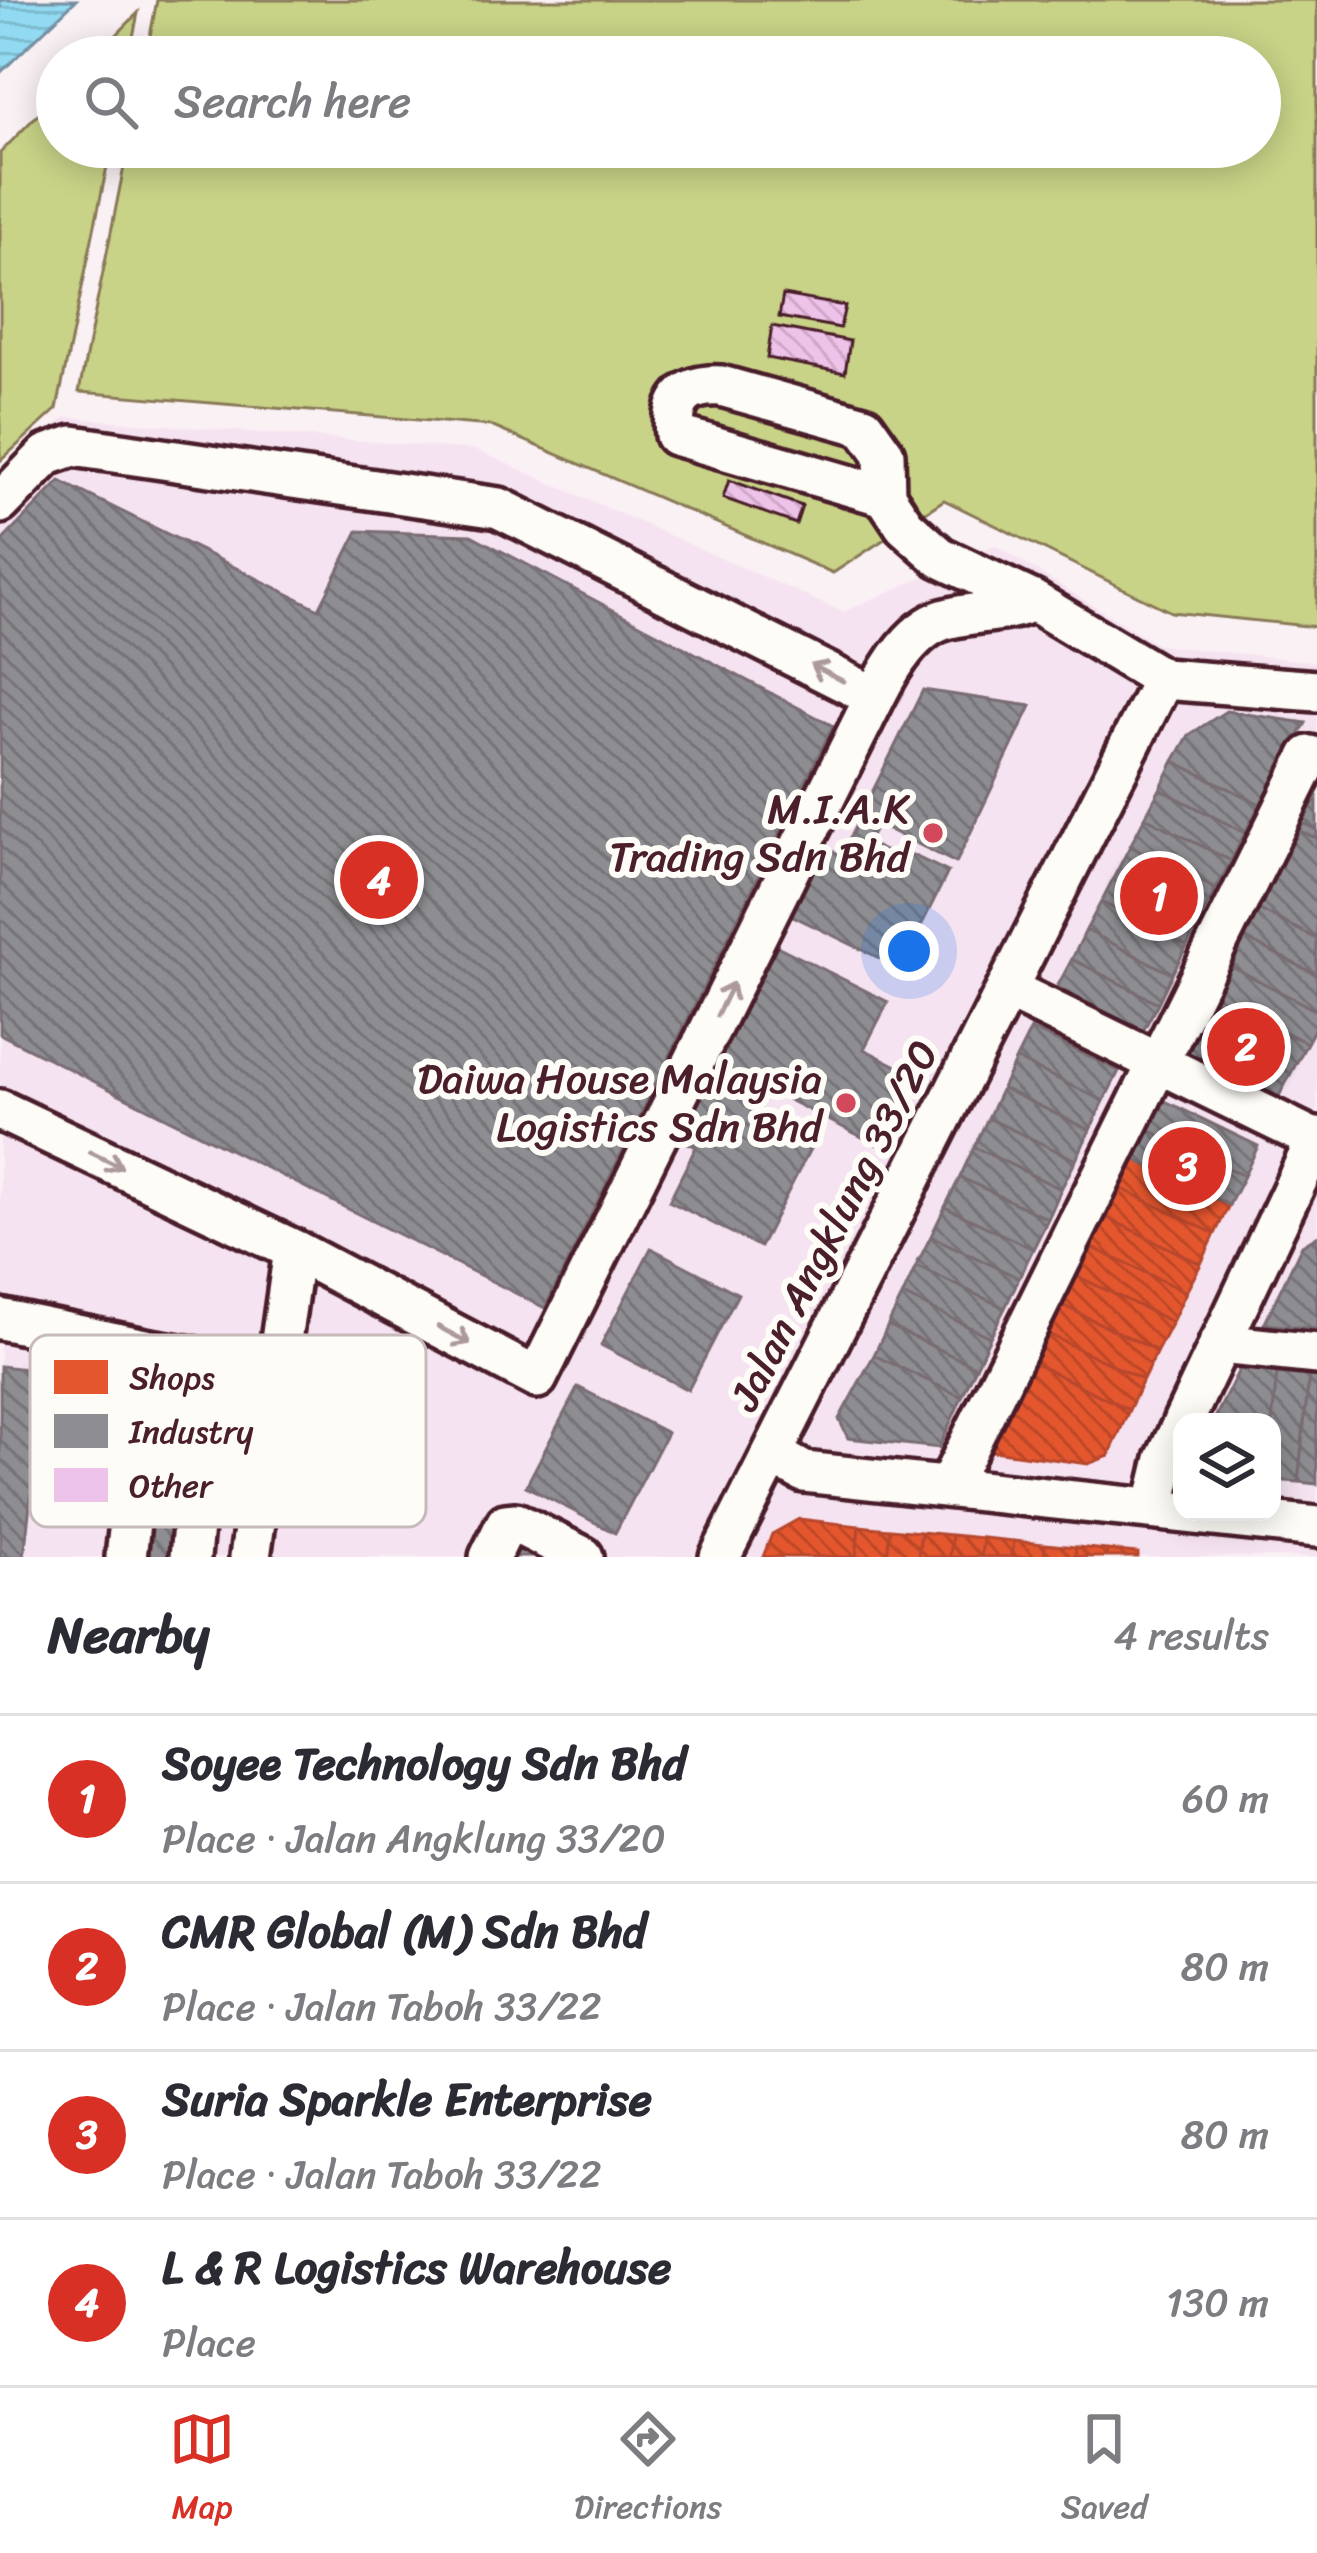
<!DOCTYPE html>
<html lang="en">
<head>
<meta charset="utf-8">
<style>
  :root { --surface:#fff; --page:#f2f2f3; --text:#2b2b33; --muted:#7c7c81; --line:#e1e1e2; --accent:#d93025 }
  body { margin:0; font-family:Sriracha,sans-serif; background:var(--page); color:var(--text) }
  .controls { position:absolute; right:36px; bottom:36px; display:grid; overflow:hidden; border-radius:24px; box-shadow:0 6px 30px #0003 }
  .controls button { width:108px; height:108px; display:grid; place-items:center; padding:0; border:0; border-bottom:3px solid var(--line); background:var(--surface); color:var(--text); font:60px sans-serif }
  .you { position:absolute; left:909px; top:951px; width:42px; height:42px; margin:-30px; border:9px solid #fff; border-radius:50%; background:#1a73e8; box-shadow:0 0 0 18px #1a73e833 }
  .badge { display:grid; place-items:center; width:78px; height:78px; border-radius:50%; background:var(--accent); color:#fff; font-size:39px; font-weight:700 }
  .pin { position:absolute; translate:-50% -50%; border:6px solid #fff; box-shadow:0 3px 12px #0006 }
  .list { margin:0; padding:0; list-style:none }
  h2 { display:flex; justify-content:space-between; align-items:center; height:156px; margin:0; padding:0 48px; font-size:51px }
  h2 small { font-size:39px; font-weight:400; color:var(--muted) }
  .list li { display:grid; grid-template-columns:78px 1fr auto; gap:36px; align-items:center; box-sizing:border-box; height:168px; padding:0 48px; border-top:3px solid var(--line) }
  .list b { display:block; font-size:45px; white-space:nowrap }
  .list p { margin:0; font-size:39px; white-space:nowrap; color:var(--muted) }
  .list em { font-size:39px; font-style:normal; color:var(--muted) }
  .icon { flex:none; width:66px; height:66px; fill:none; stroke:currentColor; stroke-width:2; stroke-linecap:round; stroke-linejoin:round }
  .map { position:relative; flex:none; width:1317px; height:1557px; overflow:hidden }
  .search { position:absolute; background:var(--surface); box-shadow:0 6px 30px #0003; left:36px; right:36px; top:36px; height:132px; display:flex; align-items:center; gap:30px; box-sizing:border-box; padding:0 42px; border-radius:66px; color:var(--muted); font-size:45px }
  .sheet { height:828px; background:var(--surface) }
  nav { display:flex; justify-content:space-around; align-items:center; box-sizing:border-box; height:168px; border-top:3px solid var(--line); background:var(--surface); font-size:33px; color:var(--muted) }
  nav a { display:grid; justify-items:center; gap:6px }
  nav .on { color:var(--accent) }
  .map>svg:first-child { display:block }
  .built { fill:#f6e3f1; fill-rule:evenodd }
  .green { fill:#c8d387; stroke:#897959; stroke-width:3 }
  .water { fill:url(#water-rules); stroke:#758fa2; stroke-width:3 }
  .shops { fill:url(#shops-back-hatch); stroke:#b6462d; stroke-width:3 }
  .industry { fill:url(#industry-back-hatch); stroke:#796c73; stroke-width:3 }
  .building { fill:url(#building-back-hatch); stroke:#4a1f2b; stroke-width:3 }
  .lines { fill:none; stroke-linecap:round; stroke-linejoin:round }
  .minor-casing { stroke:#4a1f2b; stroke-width:48 }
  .minor { stroke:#fdfcf7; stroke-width:39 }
  .oneway { stroke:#ac999b }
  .poi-dot { fill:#d1495b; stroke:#fdfcf7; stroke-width:4.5 }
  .labels { text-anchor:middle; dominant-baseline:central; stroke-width:12; stroke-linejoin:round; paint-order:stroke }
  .poi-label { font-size:42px; fill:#4a1f2b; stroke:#fdfcf7; text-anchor:end }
  .street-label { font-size:42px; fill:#4a1f2b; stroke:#fdfcf7 }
  .key { fill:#fdfcf7; stroke:#c7baba; stroke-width:3 }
  .key-label { font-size:33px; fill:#4a1f2b }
</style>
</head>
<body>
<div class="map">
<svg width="1317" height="1557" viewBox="0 0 1317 1557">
  <defs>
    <pattern id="water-rules" width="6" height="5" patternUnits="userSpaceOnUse" patternTransform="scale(3)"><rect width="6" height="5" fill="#91daf2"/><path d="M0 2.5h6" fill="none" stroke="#7fbbd0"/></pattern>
    <pattern id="shops-back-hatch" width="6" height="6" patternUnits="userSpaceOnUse" patternTransform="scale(3)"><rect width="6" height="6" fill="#e4572e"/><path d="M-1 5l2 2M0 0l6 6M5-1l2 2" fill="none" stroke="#bb4727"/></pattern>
    <pattern id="industry-back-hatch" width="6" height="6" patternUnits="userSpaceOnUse" patternTransform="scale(3)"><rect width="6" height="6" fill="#8d8d92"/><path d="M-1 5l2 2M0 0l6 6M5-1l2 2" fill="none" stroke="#757377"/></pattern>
    <pattern id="building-back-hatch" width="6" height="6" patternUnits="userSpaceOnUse" patternTransform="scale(3)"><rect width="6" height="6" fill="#eec3e9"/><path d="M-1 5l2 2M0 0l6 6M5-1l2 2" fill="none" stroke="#cea7c8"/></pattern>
  </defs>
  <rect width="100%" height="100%" fill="#faf1f4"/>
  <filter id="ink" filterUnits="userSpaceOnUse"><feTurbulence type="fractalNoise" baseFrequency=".00833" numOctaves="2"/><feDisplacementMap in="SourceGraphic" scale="24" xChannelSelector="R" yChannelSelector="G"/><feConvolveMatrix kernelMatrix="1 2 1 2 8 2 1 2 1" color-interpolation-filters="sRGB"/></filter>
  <g filter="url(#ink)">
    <!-- built -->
    <path class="built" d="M65 417 476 450 843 612 995 545 1158 645 1317 662V1557H0V476ZM1182 1422H1272V1512H1182Z"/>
    <!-- green -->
    <path class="green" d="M157 0H1317V627L1171 612 944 500 833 573 491 426 79 392 128 147H1260V57H146Z
      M138 13 129 57H95Z
      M57 95V147H111L57 409 0 461V153Z"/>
    <!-- water -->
    <path class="water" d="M0 0H76L0 73Z"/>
    <!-- shops -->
    <path class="shops" d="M1130 1157 1229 1205 1215 1234 1116 1186Z
      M1116 1186 1215 1234 1201 1264 1102 1215Z
      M1102 1215 1201 1264 1186 1292 1087 1245Z
      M1087 1245 1186 1292 1172 1322 1073 1274Z
      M1073 1274 1172 1322 1157 1351 1058 1303Z
      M1058 1303 1157 1351 1143 1380 1044 1332Z
      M1044 1332 1143 1380 1129 1410 1030 1361Z
      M1030 1361 1129 1410 1109 1456 1088 1464 986 1450Z
      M799 1519 859 1526 856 1557H763L772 1534Z
      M859 1526 890 1529 887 1557H856Z
      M890 1529 921 1532 918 1557H887Z
      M921 1532 952 1535 950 1557H918Z
      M952 1535 983 1538 981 1557H950Z
      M983 1538 1014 1541 1012 1557H981Z
      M1014 1541 1045 1544 1044 1557H1012Z
      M1045 1544 1076 1547 1075 1557H1044Z
      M1076 1547 1107 1550 1106 1557H1075Z
      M1107 1550 1138 1553V1557H1106Z"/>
    <!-- industry -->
    <path class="industry" d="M60 481 319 609 358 531 471 535 833 726 545 1308 0 1034V543Z
      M923 690 1031 706 956 863 877 824 868 843 903 860 906 852 948 872 900 968 787 913 820 845 841 855Z
      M1226 711 1306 723 1260 804 1174 761 1189 735Z
      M1174 761 1260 804 1245 833 1160 789Z
      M1160 789 1245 833 1231 861 1145 817Z
      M1317 795V830L1303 823Z
      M1145 817 1231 861 1216 889 1130 846Z
      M1303 823 1317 830V838L1299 831Z
      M1299 831 1317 838V939L1258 909Z
      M1130 846 1216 889 1187 946 1101 902Z
      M1101 902 1187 946 1172 974 1086 930Z
      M1258 909 1317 939V975L1243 937Z
      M1086 930 1172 974 1158 1003 1072 959Z
      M1243 937 1317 975V1011L1229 965Z
      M777 946 888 1002 864 1049 912 1074 876 1144 769 1090 756 1116 812 1145 760 1247 669 1201 696 1147 678 1138Z
      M1072 959 1158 1003 1143 1031 1057 987Z
      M1229 965 1317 1011V1024L1307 1043 1213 994 1210 999Z
      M1213 994 1307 1043 1210 999Z
      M1210 999 1307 1043 1277 1100 1184 1051Z
      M1031 1029 1119 1071 1104 1101 1016 1059Z
      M1016 1059 1104 1101 1090 1130 1002 1088Z
      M1002 1088 1090 1130 1076 1160 988 1118Z
      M1159 1098 1258 1146 1244 1176 1145 1128Z
      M988 1118 1076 1160 1061 1189 974 1147Z
      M1145 1128 1244 1176 1229 1205 1130 1157Z
      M974 1147 1061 1189 1048 1219 960 1177Z
      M960 1177 1048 1219 1033 1249 945 1207Z
      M945 1207 1033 1249 1019 1278 931 1236Z
      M931 1236 1019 1278 1005 1308 916 1266Z
      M1317 1236V1329L1264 1324 1302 1245Z
      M651 1248 738 1294 688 1390 601 1345Z
      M916 1266 1005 1308 990 1337 903 1295Z
      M903 1295 990 1337 976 1367 888 1325Z
      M888 1325 976 1367 962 1397 874 1355Z
      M874 1355 962 1397 939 1448 848 1438 839 1419Z
      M0 1366 45 1371 24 1557H0Z
      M1240 1368 1277 1373 1272 1423 1213 1422Z
      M1277 1373 1309 1376 1298 1482 1272 1480V1423Z
      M1309 1376H1317V1484L1298 1482Z
      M578 1387 667 1433 615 1533 526 1486Z
      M154 1442 188 1445 176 1557H142Z
      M510 1536 550 1557H499Z"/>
    <!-- building -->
    <path class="building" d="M783 295 845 306 840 328 779 317Z
      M772 326 850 341 845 373 767 358Z
      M729 480 802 506 796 524 723 498Z"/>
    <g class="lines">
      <defs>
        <path id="minor" d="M885 496 675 435C671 400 685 384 721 386L864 426 884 454 885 496 905 526 940 557 1033 601 1163 679 1317 691
          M0 503 47 455 73 446 499 508 875 697 537 1378 294 1250 0 1110
          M875 697C890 667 914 625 950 618 979 611 1006 613 1033 601
          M1007 989 1316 1140
          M0 1319 150 1350 126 1557
          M1219 1344 1317 1354
          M150 1350 192 1357 207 1382 190 1557
          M1183 1422 1317 1138
          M772 1454 804 1472 1317 1527
          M948 1487 1310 756
          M1154 1509 1166 1459 1182 1425
          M250 1557 294 1250
          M490 1557 506 1524 516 1523 583 1557
          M720 1557 1163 679"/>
      </defs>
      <!-- minor casing -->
      <use href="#minor" class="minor-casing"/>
      <!-- minor -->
      <use href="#minor" class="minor"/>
    </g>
    <!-- one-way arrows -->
    <defs><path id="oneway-shaft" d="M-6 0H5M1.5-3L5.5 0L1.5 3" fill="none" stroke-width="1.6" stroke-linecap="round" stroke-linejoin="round" transform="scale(3)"/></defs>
    <g class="oneway">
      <use href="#oneway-shaft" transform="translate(827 673) rotate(-153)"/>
      <use href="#oneway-shaft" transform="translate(725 999) rotate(-64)"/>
      <use href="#oneway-shaft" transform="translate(106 1160) rotate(26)"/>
      <use href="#oneway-shaft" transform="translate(454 1335) rotate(28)"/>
    </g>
  </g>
  <!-- markers -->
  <g class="poi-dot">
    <circle cx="933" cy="833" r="12"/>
    <circle cx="846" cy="1103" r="12"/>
  </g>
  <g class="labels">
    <!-- poi labels -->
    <g class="poi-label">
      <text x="909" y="809">M.I.A.K<tspan x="909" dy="48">Trading Sdn Bhd</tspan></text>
      <text x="822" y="1079">Daiwa House Malaysia<tspan x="822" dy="48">Logistics Sdn Bhd</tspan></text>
    </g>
    <!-- street labels -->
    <g class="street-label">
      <text transform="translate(834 1225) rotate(-63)">Jalan Angklung 33/20</text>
    </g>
  </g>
  <!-- legend -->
  <rect x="30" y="1335" width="396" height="192" rx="18" class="key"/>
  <rect x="54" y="1360" width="54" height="34" fill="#e4572e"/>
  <rect x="54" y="1414" width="54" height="34" fill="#8d8d92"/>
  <rect x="54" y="1468" width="54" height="34" fill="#eec3e9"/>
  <g class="key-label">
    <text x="129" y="1389">Shops</text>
    <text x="129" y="1443">Industry</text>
    <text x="129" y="1497">Other</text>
  </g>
</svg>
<div class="controls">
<button><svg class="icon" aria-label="layers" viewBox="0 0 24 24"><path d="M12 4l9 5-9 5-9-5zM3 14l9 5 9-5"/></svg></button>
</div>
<div class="you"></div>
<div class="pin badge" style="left:1159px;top:896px">1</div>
<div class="pin badge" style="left:1246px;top:1047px">2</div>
<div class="pin badge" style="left:1187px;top:1166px">3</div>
<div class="pin badge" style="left:379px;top:880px">4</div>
<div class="search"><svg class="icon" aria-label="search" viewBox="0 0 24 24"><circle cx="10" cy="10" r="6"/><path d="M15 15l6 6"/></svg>Search here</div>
</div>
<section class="sheet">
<h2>Nearby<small>4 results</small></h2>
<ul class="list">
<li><span class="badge">1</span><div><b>Soyee Technology Sdn Bhd</b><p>Place · Jalan Angklung 33/20</p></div><em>60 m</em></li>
<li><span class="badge">2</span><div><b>CMR Global (M) Sdn Bhd</b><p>Place · Jalan Taboh 33/22</p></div><em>80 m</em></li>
<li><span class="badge">3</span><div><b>Suria Sparkle Enterprise</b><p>Place · Jalan Taboh 33/22</p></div><em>80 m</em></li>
<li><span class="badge">4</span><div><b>L &amp; R Logistics Warehouse</b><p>Place</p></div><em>130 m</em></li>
</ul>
</section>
<nav>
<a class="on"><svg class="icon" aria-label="map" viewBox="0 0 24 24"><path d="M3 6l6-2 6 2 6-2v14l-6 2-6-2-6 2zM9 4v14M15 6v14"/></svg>Map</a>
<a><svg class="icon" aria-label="directions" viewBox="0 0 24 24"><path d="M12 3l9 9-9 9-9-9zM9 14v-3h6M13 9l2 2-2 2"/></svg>Directions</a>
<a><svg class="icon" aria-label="saved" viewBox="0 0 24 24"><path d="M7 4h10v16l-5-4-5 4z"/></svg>Saved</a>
</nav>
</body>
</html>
